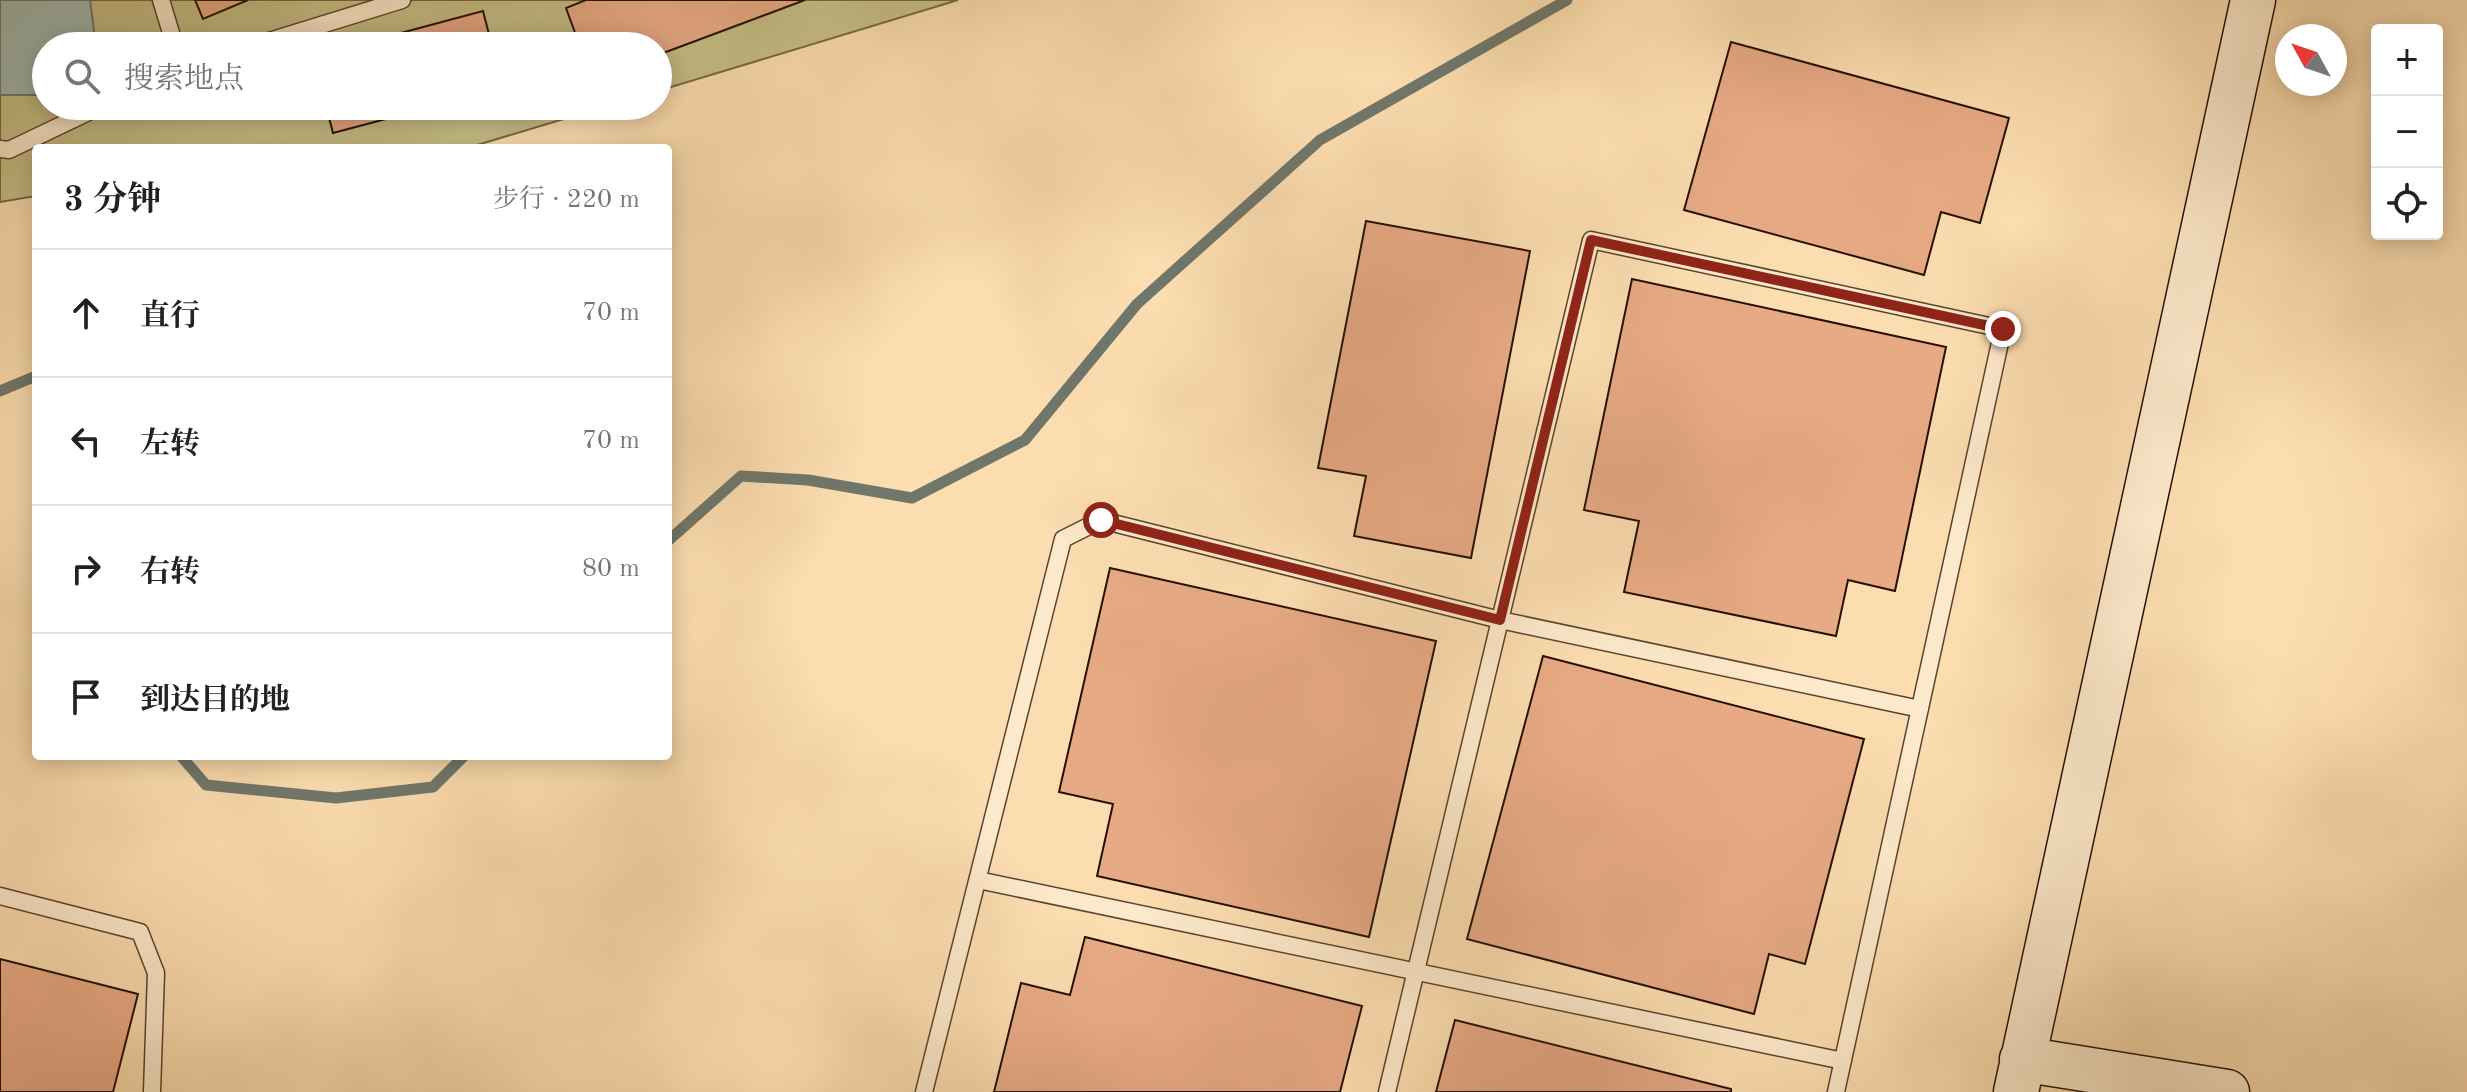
<!DOCTYPE html>
<html lang="zh">
<head>
<meta charset="utf-8">
<style>
  :root { --surface:#fff; --page:#f2f2f2; --text:#222; --muted:#767676; --line:#e0e0e0 }
  body { margin:0; font-family:"Old Standard TT","Noto Serif SC",serif; background:var(--page); color:var(--text) }
  .controls { position:absolute; right:24px; top:24px; display:grid; overflow:hidden; border-radius:8px; box-shadow:0 4px 20px #0003 }
  .controls button { width:72px; height:72px; display:grid; place-items:center; padding:0; border:0; border-bottom:2px solid var(--line); background:var(--surface); color:var(--text); font:40px sans-serif }
  .compass { position:absolute; left:2275px; top:24px; width:72px; height:72px; border-radius:50%; background:var(--surface); box-shadow:0 4px 20px #0003; rotate:310deg }
  .stop { position:absolute; width:24px; height:24px; margin:-18px; border:6px solid #8f2418; border-radius:50%; background:#fff }
  .stop.end { background:#8f2418; border-color:#fff; box-shadow:0 2px 8px #0008 }
  .list { margin:0; padding:0; list-style:none }
  h2 { display:flex; justify-content:space-between; align-items:center; height:104px; margin:0; padding:0 32px; font-size:34px }
  h2 small { font-size:26px; font-weight:400; color:var(--muted) }
  .list li { display:grid; grid-template-columns:52px 1fr auto; gap:24px; align-items:center; box-sizing:border-box; height:128px; padding:0 32px; border-top:2px solid var(--line) }
  .list b { display:block; font-size:30px; white-space:nowrap }
  .list em { font-size:26px; font-style:normal; color:var(--muted) }
  .icon { flex:none; width:44px; height:44px; fill:none; stroke:currentColor; stroke-width:2; stroke-linecap:round; stroke-linejoin:round }
  .map { position:relative; flex:none; width:2467px; height:1092px; overflow:hidden }
  .search { position:absolute; background:var(--surface); box-shadow:0 4px 20px #0003; left:32px; top:32px; width:640px; height:88px; display:flex; align-items:center; gap:20px; box-sizing:border-box; padding:0 28px; border-radius:44px; color:var(--muted); font-size:30px }
  .panel { position:absolute; background:var(--surface); box-shadow:0 4px 20px #0003; left:32px; top:144px; width:640px; height:616px; border-radius:8px }
  .map>svg:first-child { display:block }
  .green { fill:#c6bf86; stroke:#766844; stroke-width:2 }
  .water { fill:#a0bbb1; stroke:#6f776b; stroke-width:2 }
  .lines { fill:none; stroke-linecap:round; stroke-linejoin:round }
  .stream { stroke:#6f776b; stroke-width:11 }
  .building { fill:#e7aa85; stroke:#251002; stroke-width:2 }
  .lane-casing { stroke:#5b432d; stroke-width:19 }
  .secondary-casing { stroke:#251002; stroke-width:47 }
  .lane { stroke:#fde9cb; stroke-width:16 }
  .secondary { stroke:#fde9cb; stroke-width:44 }
  .route { stroke:#8f2418; stroke-width:10 }
</style>
</head>
<body>
<div class="map">
<svg width="2467" height="1092" viewBox="0 0 2467 1092">
  <rect width="100%" height="100%" fill="#fcddaf"/>
  <filter id="stains"><feTurbulence type="fractalNoise" baseFrequency=".0025" numOctaves="4"/><feColorMatrix values="0 0 0 0 .2 0 0 0 0 .09 0 0 0 0 .02 0 0 0 .5 -.17"/></filter>
  <radialGradient id="worn" r=".72"><stop offset=".6" stop-color="#630" stop-opacity="0"/><stop offset="1" stop-color="#630" stop-opacity=".3"/></radialGradient>
  <!-- green -->
  <path class="green" d="M0 0H958L658 91V46H46V106H607L467 148H36V196L0 202Z"/>
  <!-- water -->
  <path class="water" d="M0 0H90L96 46H46V90L36 95H0Z"/>
  <g class="lines">
    <!-- stream -->
    <path class="stream" d="M0 391 36 376
      M668 541 741 476 808 480 912 498 1025 440 1137 304 1320 140 1567 0
      M181 756 206 785 336 798 433 787 464 756"/>
  </g>
  <!-- building -->
  <path class="building" d="M195 0H248L203 19Z
    M586 0H805L658 55V46H580L566 8Z
    M483 11 492 46H352Z
    M1731 42 2009 118 1980 223 1941 212 1924 275 1684 210Z
    M326 106H435L333 133Z
    M1366 221 1530 251 1471 558 1354 536 1366 476 1318 468Z
    M1632 279 1946 347 1895 591 1848 580 1836 636 1624 592 1639 521 1584 510Z
    M1110 568 1436 641 1369 937 1097 876 1113 804 1059 792Z
    M1543 656 1864 739 1805 964 1769 954 1754 1014 1467 939Z
    M1085 937 1362 1006 1340 1092H994L1021 983 1070 995Z
    M0 959 138 994 113 1092H0Z
    M1455 1020 1731 1089V1092H1436Z"/>
  <g class="lines">
    <defs>
      <path id="lane" d="M161 0 175 46
        M253 46 402 0
        M0 149 9 150 101 106
        M978 880 1843 1061
        M0 896 140 932 156 973 152 1092
        M924 1092 1063 539 1101 520 1500 620 1920 709
        M1387 1092 1591 240 2003 329 1836 1092"/>
      <path id="secondary" d="M2022 1059 2227 1092
        M2016 1092 2253 0"/>
    </defs>
    <!-- lane casing -->
    <use href="#lane" class="lane-casing"/>
    <!-- secondary casing -->
    <use href="#secondary" class="secondary-casing"/>
    <!-- lane -->
    <use href="#lane" class="lane"/>
    <!-- secondary -->
    <use href="#secondary" class="secondary"/>
  </g>
  <g class="lines">
    <!-- route -->
    <path class="route" d="M1101 520 1500 620 1591 240 2003 329"/>
  </g>
  <rect width="100%" height="100%" filter="url(#stains)"/>
  <rect width="100%" height="100%" fill="url(#worn)"/>
</svg>
<div class="controls">
<button>+</button>
<button>−</button>
<button><svg class="icon" aria-label="locate" viewBox="0 0 24 24"><circle cx="12" cy="12" r="6"/><path d="M12 2v4M12 18v4M2 12h4M18 12h4"/></svg></button>
</div>
<svg class="compass" viewBox="-18 -18 36 36"><path d="M0-13l5 13h-10z" fill="#e53935"/><path d="M0 13l5-13h-10z" fill="#767676"/></svg>
<div class="stop" style="left:1101px;top:520px"></div>
<div class="stop end" style="left:2003px;top:329px"></div>
<div class="search"><svg class="icon" aria-label="search" viewBox="0 0 24 24"><circle cx="10" cy="10" r="6"/><path d="M15 15l6 6"/></svg>搜索地点</div>
<section class="panel">
<h2>3 分钟<small>步行 · 220 m</small></h2>
<ul class="list">
<li><svg class="icon" aria-label="ahead" viewBox="0 0 24 24"><path d="M12 20V5M6 11l6-6 6 6"/></svg><div><b>直行</b></div><em>70 m</em></li>
<li><svg class="icon" aria-label="left" viewBox="0 0 24 24"><path d="M17 20v-9H6M10 6l-5 5 5 5"/></svg><div><b>左转</b></div><em>70 m</em></li>
<li><svg class="icon" aria-label="right" viewBox="0 0 24 24"><path d="M7 20v-9h11M14 6l5 5-5 5"/></svg><div><b>右转</b></div><em>80 m</em></li>
<li><svg class="icon" aria-label="arrive" viewBox="0 0 24 24"><path d="M6 21V4h12l-3 4 3 4H6"/></svg><div><b>到达目的地</b></div></li>
</ul>
</section>
</div>
</body>
</html>
